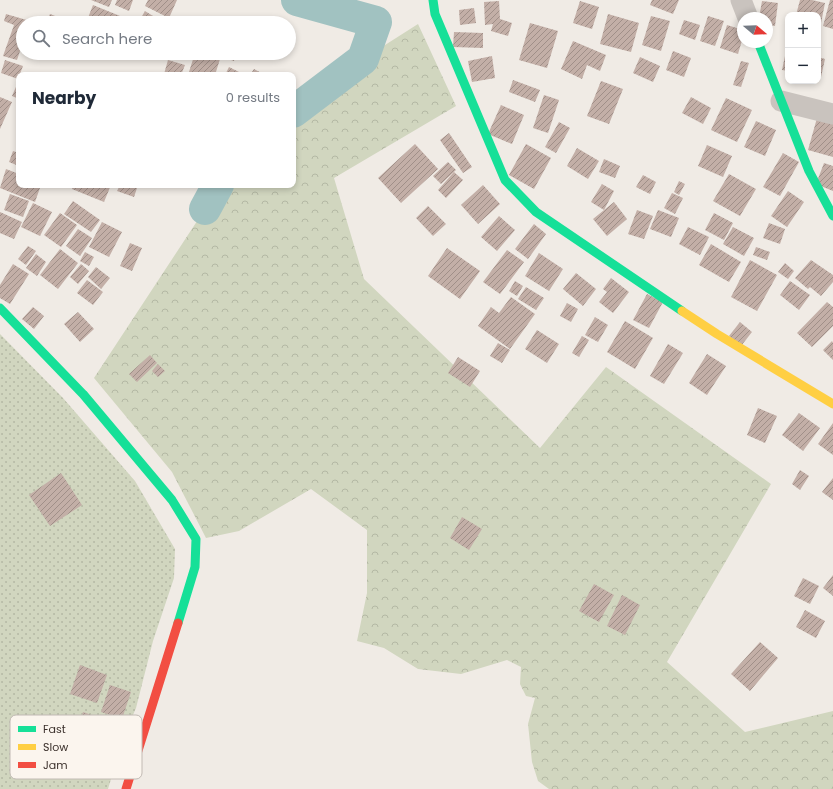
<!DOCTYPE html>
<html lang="en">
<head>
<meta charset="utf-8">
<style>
  :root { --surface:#fff; --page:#f2f2f3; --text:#1f2937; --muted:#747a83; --line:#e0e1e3 }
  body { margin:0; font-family:Poppins,sans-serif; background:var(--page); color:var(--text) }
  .controls { position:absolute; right:12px; top:12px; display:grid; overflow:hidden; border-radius:8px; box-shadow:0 2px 6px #0003 }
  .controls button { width:36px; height:36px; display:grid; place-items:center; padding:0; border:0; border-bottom:1px solid var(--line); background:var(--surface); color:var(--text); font:20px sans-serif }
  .compass { position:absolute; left:737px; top:12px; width:36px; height:36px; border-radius:50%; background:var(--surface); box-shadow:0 2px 6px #0003; rotate:109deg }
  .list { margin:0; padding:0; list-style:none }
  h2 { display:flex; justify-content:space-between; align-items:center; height:52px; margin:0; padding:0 16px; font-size:17px }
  h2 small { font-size:13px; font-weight:400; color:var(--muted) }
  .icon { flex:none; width:22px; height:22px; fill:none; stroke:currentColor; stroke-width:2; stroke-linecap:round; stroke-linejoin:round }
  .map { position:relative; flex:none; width:833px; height:789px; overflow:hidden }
  .search { position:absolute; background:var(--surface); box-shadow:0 2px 6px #0003; left:16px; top:16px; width:280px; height:44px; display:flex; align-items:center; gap:10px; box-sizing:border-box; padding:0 14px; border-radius:22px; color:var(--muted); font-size:15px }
  .panel { position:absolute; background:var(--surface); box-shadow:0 2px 6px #0003; left:16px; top:72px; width:280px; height:116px; border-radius:8px }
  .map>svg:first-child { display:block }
  .grass { fill:url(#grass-dots) }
  .forest { fill:url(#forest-crowns) }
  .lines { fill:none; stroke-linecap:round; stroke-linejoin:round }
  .river { stroke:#a1c2c1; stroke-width:32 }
  .building { fill:url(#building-hatch) }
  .street { stroke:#c9c3be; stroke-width:21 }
  .fast { stroke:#16e098; stroke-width:9 }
  .slow { stroke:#ffcf43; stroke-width:9 }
  .jam { stroke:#f24e42; stroke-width:9 }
  .key { fill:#fbf5ee; stroke:#c1bab4; stroke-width:1 }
  .key-label { font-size:11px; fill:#3b302b }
</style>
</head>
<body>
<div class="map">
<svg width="833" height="789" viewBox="0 0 833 789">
  <defs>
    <pattern id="grass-dots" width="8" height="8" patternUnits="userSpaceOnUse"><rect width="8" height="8" fill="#d1d6bf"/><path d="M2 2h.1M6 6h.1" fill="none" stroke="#b4b8a4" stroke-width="1.8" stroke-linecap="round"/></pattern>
    <pattern id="forest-crowns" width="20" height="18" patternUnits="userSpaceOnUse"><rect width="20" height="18" fill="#d1d6bf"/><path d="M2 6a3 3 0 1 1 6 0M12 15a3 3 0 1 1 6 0" fill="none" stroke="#b4b8a4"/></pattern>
    <pattern id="building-hatch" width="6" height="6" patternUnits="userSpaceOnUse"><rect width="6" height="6" fill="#c3afa7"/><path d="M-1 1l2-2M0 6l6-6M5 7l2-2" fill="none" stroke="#a08f88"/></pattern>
  </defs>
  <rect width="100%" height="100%" fill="#f0ebe5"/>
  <!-- grass -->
  <path class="grass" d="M0 334 63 398 135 481 175 549 174 578 153 641 136 708 124 736 108 789H0Z"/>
  <!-- forest -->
  <path class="forest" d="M418 24 456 106 334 178 364 279 540 448 606 367 771 484 667 662 745 732 833 711V789H549L538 781 532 762 528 724 535 698 526 696 520 684 521 667 507 660 461 674 418 669 384 648 357 641 367 593V530L311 489 239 531 206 538 172 472 94 378 205 209 218 185H293V112L363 59Z"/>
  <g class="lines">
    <!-- river -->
    <path class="river" d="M293 112 363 59 376 22 297 0
      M205 209 218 185"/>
  </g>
  <!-- building -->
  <path class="building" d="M91 0H112L109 7Z
    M117 0H133L129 11 115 5Z
    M148 0H177L169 18 145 6Z
    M652 0H679L673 14 650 5Z
    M800 0H812L825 3 819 33 818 15H796Z
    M830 0H833V29L823 26Z
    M499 1 500 19 512 23 508 36 491 31 493 24 485 25 484 2Z
    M580 1 599 7 592 29 573 23Z
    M762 1 778 3 775 26 767 25V18H759Z
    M93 5 120 16 117 23H86Z
    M474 8 476 23 460 25 459 10Z
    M145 11 164 23H138Z
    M6 14 30 21V23H23V42L17 60 3 56 14 25 4 21Z
    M50 14 73 23H46Z
    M608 14 639 23 631 52 600 44Z
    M651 16 670 21 661 51 642 45Z
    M708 16 724 21 715 46 700 41Z
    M684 20 700 25 695 40 679 34Z
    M530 23 558 31 547 68 519 60Z
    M727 25 743 30V37L738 54 720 48Z
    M454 32 483 33V48L453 47Z
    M573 41 606 55 600 71 587 65 582 79 561 69Z
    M673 51 691 58 684 77 666 70Z
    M195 53H202L220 59 215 75H188Z
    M223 53H236L234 61 222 57Z
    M492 56 495 78 472 82 468 61Z
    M785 56 788 57V71L782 70Z
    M640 57 660 66 653 82 633 73Z
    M818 57 825 59 821 77 818 76Z
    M5 60 23 66 18 79 1 73Z
    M168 60 185 65 181 75 164 74Z
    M741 61 749 63 741 87 733 85Z
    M229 67 245 75H225Z
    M254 69 265 75H250Z
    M19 80V99L12 96Z
    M513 80 540 90 535 102 509 92Z
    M601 81 623 89 609 124 587 116Z
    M544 95 559 100 548 133 533 128Z
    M0 97 12 102 0 129Z
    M691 97 711 108 703 124 682 113Z
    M726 98 752 110 737 142 711 130Z
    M501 105 524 115 512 144 488 134Z
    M817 118 833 123V157L808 150Z
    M756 121 776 130 765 156 744 147Z
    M559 122 570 128 556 153 545 147Z
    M449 133 472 167 463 173 440 140Z
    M415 144 438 169 401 203 378 178Z
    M526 144 551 158 534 189 509 175Z
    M707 145 732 156 723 177 698 166Z
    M577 148 599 161 588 179 567 166Z
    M13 151 19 153V166L9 162Z
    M783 153 799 162 780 196 763 187Z
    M604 159 620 166 615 178 599 172Z
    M448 162 456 170 441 184 433 176Z
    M824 163 833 166V191L816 184Z
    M6 169 19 174V185H41L35 202 0 188Z
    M454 172 463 180 446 198 438 190Z
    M729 174 756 189 740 216 713 201Z
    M643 175 656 182 650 194 636 187Z
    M679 181 685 184 679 195 674 192Z
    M602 184 614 191 604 210 591 202Z
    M73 185H111L104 202 72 189Z
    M120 185H138L134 197 117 191Z
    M483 185 500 204 478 224 461 205Z
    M788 191 804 202 787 227 771 216Z
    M672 193 683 198 675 214 664 208Z
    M10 194 29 201 23 217 4 210Z
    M73 201 100 220 91 232 64 214Z
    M614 202 627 219 607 236 593 219Z
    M33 203 52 212 40 236 21 227Z
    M428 206 446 224 433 236 416 218Z
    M637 210 653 216 644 239 628 234Z
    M658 210 679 218 671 237 650 229Z
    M0 212 22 222 14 239 0 233Z
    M60 213 77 225 61 247 44 235Z
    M714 213 733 223 724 240 705 230Z
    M499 216 515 230 497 251 481 237Z
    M102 222 122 232 109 257 89 247Z
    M769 223 785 229 780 244 763 238Z
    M534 224 546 234 528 259 515 249Z
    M688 227 709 237 700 255 679 244Z
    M733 227 754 238 744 256 723 244Z
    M78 229 92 238 80 256 66 246Z
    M130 243 142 248 132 271 120 266Z
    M711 244 741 262 729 282 699 265Z
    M28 246 36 251 26 265 18 259Z
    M756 247 770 252 767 260 753 255Z
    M447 248 480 271 460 299 428 276Z
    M60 249 78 263 58 289 40 275Z
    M507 250 524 262 500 294 483 282Z
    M85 252 94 257 89 266 80 261Z
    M539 253 563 269 549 291 525 276Z
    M36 254 46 262 37 276 26 268Z
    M750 260 777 275 757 311 731 297Z
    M811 260 833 275V282L821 296 810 287 808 289 795 278Z
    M785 263 794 271 788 279 778 272Z
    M13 264 29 274 10 304 0 298V285Z
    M81 264 89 271 78 284 70 277Z
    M96 267 110 278 101 289 88 277Z
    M576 273 596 289 583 306 563 289Z
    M611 278 629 292 613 313 599 302 607 292 603 289Z
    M87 280 103 292 93 305 77 293Z
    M515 281 523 286 517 296 509 291Z
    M790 281 810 295 799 310 780 295Z
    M526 287 544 298 536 310 518 299Z
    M647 294 663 302 649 328 633 320Z
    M511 297 535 314 510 349 478 326 491 307 499 313Z
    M827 302 833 307V326L812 347 797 333Z
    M567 303 578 309 571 322 560 316Z
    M33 307 44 316 34 329 22 319Z
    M78 312 94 329 80 342 64 324Z
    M595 317 608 325 598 342 585 335Z
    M625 321 653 338 635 369 607 352Z
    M740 322 752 332 741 346 729 336Z
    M537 330 559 344 547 363 525 349Z
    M582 336 589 340 579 357 572 353Z
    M832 341 833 343V360L823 350Z
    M498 343 510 350 502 363 490 356Z
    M668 344 683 353 664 384 650 376Z
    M707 354 726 366 707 395 689 383Z
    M150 355 157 363 137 382 129 374Z
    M458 357 480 371 470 387 448 373Z
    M158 364 165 371 158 377 152 371Z
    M758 408 777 416 765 443 747 435Z
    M799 413 820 428 803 451 782 435Z
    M833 423V455L818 444Z
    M800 470 809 476 800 490 792 484Z
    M61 473 82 505 50 526 29 495Z
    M833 478V500L822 492Z
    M462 517 482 529 469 550 450 538Z
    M833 575V596L823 588Z
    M803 578 819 586 810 604 794 596Z
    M594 584 614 595 599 622 579 611Z
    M622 595 640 605 625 635 607 626Z
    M805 610 825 621 816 638 796 627Z
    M760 642 778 658 750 691 731 674Z
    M80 665 107 675 97 703 70 694Z
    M110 685 131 692 122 719 101 712Z
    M83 712 106 720 96 748 73 740Z"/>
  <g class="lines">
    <!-- street -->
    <path class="street" d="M741 0 748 18
      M781 101 833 114"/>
    <!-- fast -->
    <path class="fast" d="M433 0 435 14 505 180 536 212 682 311
      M758 42 809 171 833 216
      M0 308 83 394 172 500 196 539 195 567 178 623"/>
    <!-- slow -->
    <path class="slow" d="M682 311 717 334 833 404"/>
    <!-- jam -->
    <path class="jam" d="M126 789 178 623"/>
  </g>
  <!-- legend -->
  <rect x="10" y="715" width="132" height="64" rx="6" class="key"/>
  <rect x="18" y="726" width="18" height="6" fill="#16e098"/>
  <rect x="18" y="744" width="18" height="6" fill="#ffcf43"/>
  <rect x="18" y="762" width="18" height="6" fill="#f24e42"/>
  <g class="key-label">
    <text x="43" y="733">Fast</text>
    <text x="43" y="751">Slow</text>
    <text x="43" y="769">Jam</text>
  </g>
</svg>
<div class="controls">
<button>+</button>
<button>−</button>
</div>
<svg class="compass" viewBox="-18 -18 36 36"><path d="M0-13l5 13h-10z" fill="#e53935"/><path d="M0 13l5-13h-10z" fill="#747a83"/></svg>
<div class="search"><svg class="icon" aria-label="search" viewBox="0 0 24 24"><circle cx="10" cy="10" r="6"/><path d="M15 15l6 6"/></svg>Search here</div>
<section class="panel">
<h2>Nearby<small>0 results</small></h2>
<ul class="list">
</ul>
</section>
</div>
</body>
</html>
